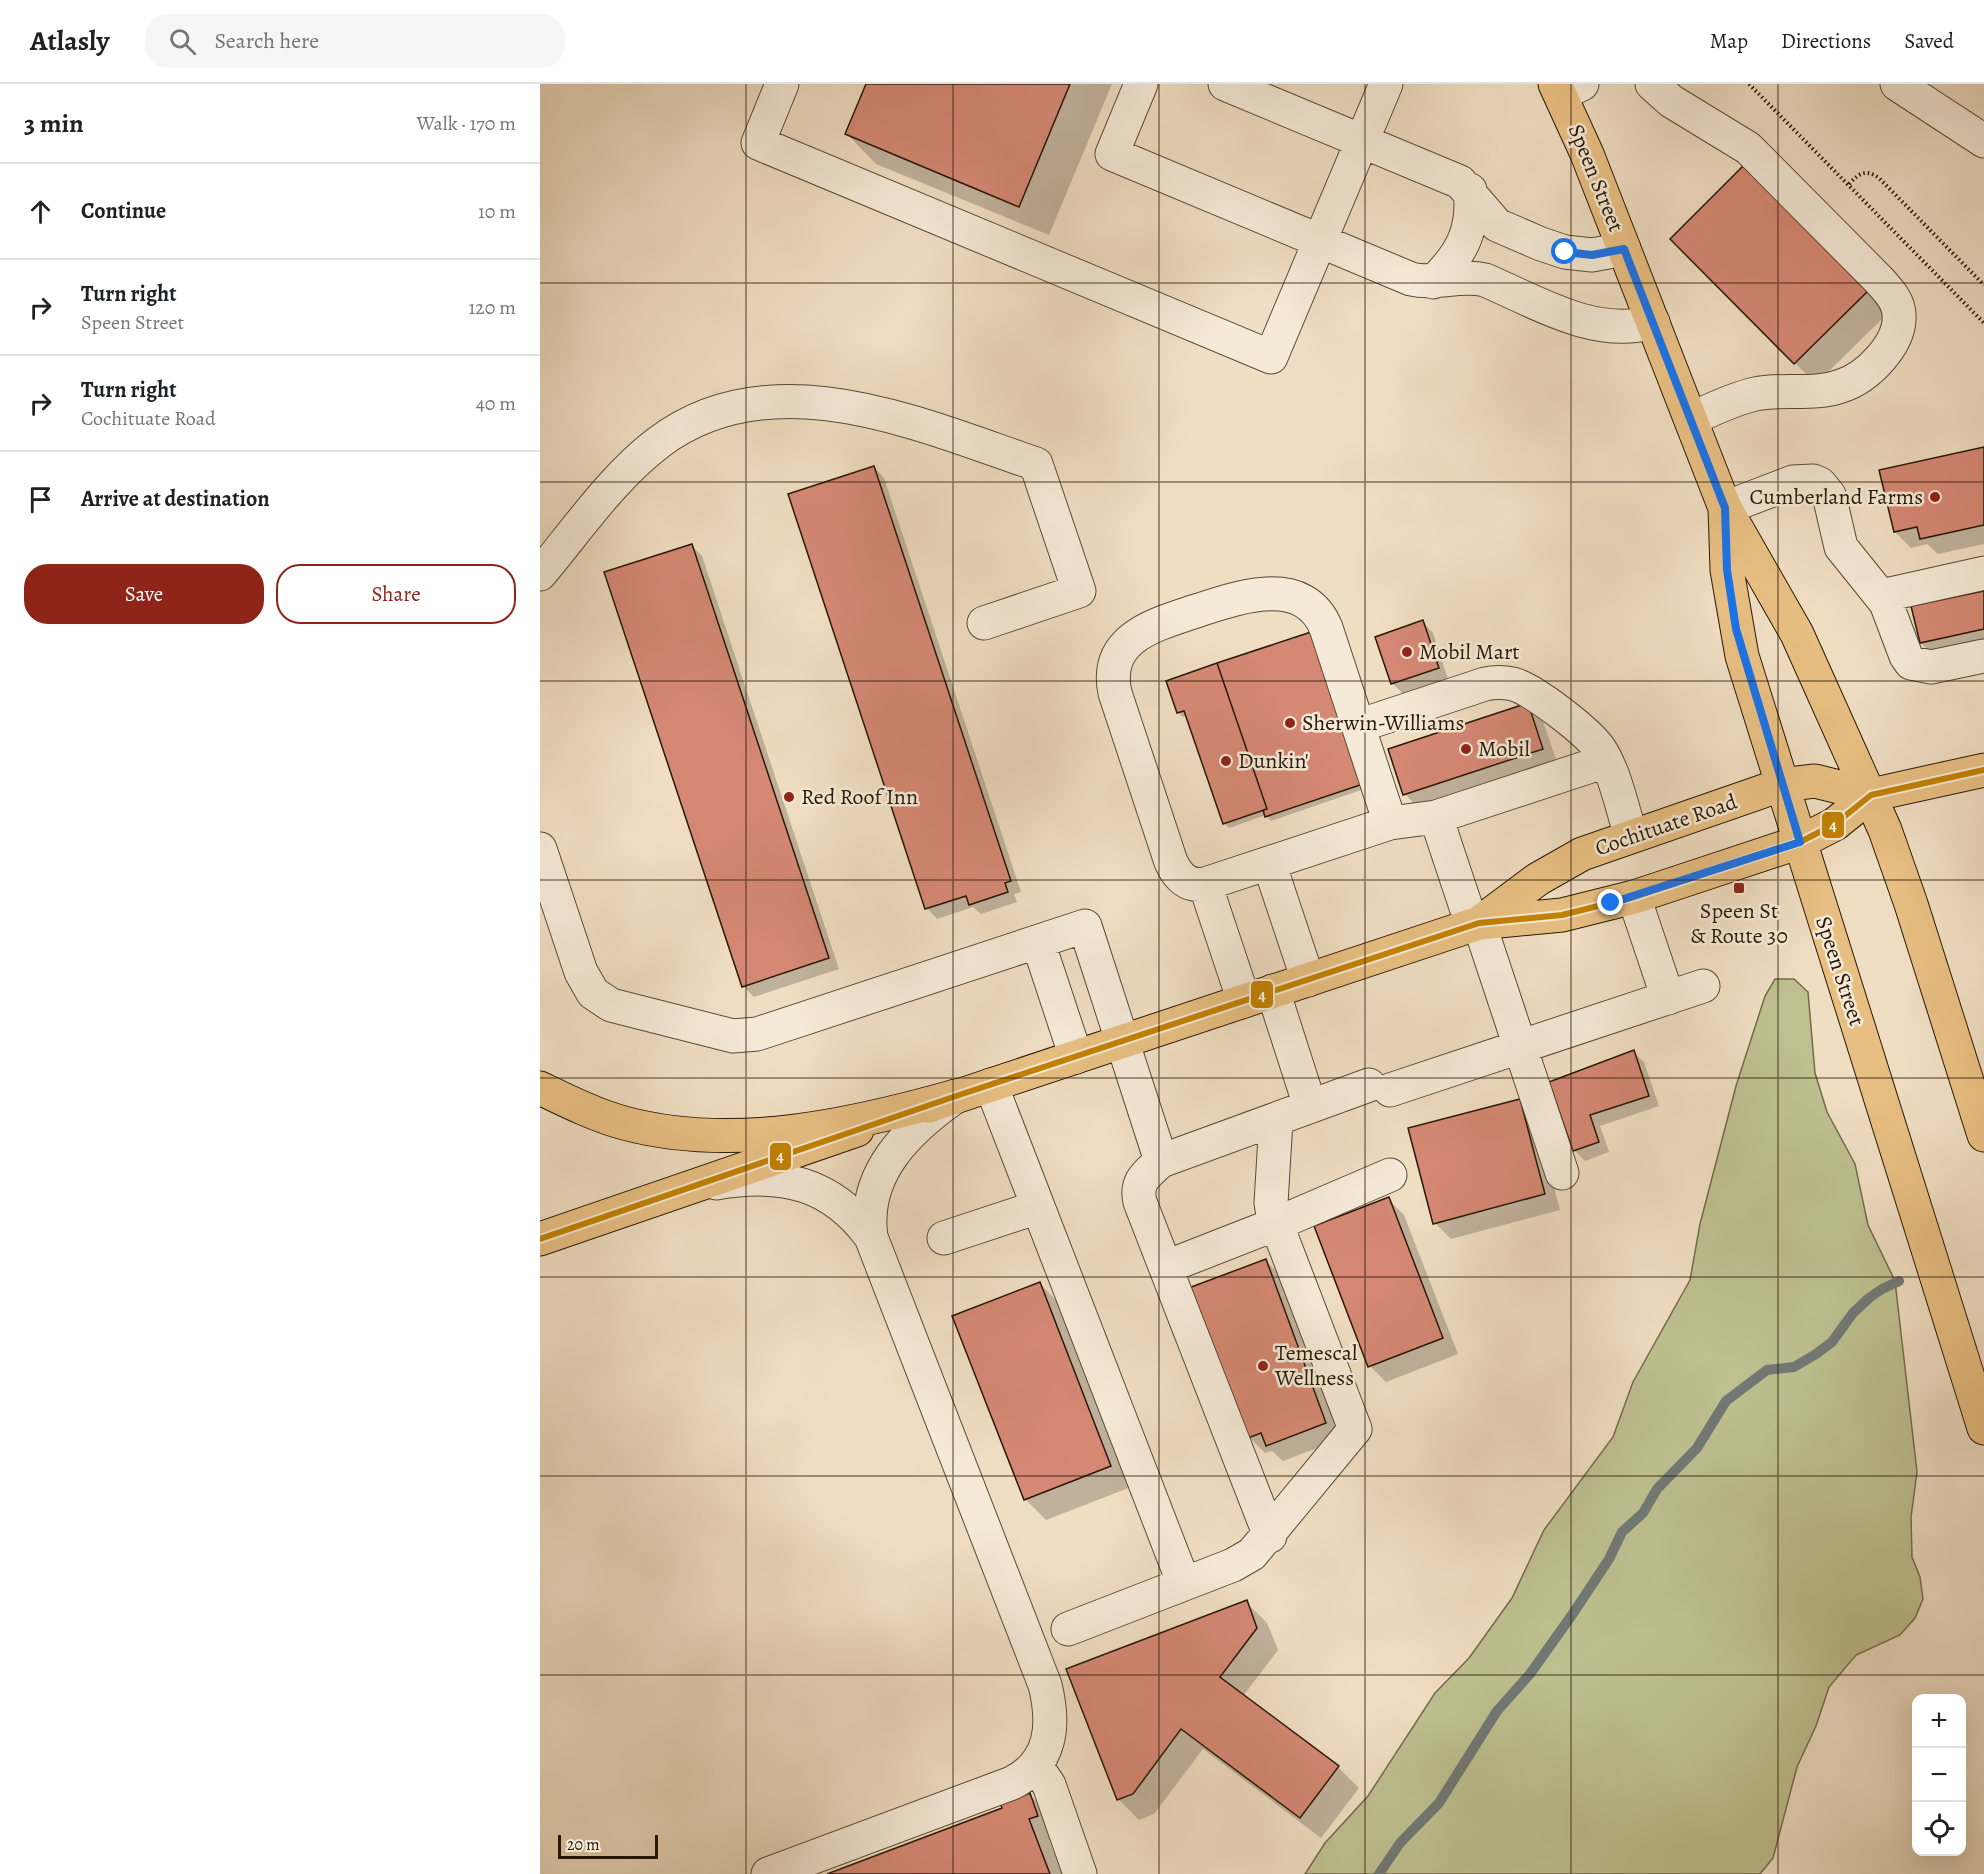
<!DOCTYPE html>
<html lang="en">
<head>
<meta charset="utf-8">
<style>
  :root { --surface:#fff; --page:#f6f6f6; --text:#202124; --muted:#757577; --line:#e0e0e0; --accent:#8f2418 }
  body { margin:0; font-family:Alegreya,serif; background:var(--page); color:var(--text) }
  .controls { position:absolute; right:18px; bottom:18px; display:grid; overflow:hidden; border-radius:12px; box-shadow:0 6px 24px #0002 }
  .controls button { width:54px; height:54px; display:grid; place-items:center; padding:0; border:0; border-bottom:2px solid var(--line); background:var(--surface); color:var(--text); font:30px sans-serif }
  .scale { position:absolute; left:18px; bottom:15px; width:100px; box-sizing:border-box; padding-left:6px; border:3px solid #281805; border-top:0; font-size:16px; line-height:21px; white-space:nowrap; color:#281805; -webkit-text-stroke:4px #f5ead8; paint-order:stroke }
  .stop { position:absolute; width:18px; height:18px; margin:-14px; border:4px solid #1a73e8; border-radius:50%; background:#fff }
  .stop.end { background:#1a73e8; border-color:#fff; box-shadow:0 2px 6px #0008 }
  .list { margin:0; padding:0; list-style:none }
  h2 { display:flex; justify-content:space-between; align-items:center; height:78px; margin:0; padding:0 24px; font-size:26px }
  h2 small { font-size:20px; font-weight:400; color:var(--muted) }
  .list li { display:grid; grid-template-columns:39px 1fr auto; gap:18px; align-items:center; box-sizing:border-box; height:96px; padding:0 24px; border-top:2px solid var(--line) }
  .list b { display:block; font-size:22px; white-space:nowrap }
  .list p { margin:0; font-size:20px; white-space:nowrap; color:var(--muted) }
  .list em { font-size:20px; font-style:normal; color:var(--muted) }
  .actions { display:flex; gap:12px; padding:18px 24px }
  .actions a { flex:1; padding:14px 0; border:2px solid var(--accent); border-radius:24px; text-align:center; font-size:21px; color:var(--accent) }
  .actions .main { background:var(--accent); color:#fff }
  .icon { flex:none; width:33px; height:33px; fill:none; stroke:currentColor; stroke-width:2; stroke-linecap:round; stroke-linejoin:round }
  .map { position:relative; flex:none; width:1444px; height:1790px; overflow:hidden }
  header { display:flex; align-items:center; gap:36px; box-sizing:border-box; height:84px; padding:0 30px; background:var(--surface); border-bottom:2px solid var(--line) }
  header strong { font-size:28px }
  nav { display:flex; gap:33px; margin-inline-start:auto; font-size:21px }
  .search { width:420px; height:54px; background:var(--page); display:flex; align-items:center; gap:15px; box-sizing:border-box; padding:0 21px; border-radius:24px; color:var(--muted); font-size:22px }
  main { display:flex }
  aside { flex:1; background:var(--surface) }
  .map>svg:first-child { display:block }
  .green { fill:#bec090; stroke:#736c4a; stroke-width:1.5 }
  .shadow { fill:#0003 }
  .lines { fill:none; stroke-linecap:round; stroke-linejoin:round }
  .stream { stroke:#717975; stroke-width:10 }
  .building { fill:#d58874; stroke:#281805; stroke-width:1.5 }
  .minor-casing { stroke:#5a4a34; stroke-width:35 }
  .major-casing { stroke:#281805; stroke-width:35 }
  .highway-casing { stroke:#281805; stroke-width:35 }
  .path { stroke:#281805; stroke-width:4; stroke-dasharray:1.5 3; stroke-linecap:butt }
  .minor { stroke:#f5ead8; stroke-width:33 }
  .major { stroke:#e8bf82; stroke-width:33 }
  .highway { stroke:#e8bf82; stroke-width:33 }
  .bus-1-casing { stroke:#f5ead8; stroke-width:10 }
  .bus-1 { stroke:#c38201; stroke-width:6 }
  .route { stroke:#1a73e8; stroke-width:8 }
  .grid { fill:none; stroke:#281805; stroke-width:1.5; stroke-opacity:0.55 }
  .poi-dot { fill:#8f2418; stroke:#f5ead8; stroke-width:2 }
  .labels { text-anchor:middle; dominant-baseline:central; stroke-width:5; stroke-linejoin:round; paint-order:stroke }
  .street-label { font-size:22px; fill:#281805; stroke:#f5ead8 }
  .poi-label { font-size:22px; fill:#281805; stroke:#f5ead8; text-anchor:start }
  .line-badge { stroke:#f5ead8; stroke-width:2 }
  .badge-label { font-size:16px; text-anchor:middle; font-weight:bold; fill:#fff }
</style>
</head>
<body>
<header>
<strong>Atlasly</strong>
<div class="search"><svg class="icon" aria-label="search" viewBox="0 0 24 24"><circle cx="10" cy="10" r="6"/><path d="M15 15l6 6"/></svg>Search here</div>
<nav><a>Map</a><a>Directions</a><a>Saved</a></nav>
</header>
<main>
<aside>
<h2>3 min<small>Walk · 170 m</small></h2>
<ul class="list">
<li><svg class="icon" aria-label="ahead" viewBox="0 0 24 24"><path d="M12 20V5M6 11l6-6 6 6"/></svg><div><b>Continue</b></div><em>10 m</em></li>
<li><svg class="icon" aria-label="right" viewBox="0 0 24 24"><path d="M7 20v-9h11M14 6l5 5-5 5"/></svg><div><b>Turn right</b><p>Speen Street</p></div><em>120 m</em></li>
<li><svg class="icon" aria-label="right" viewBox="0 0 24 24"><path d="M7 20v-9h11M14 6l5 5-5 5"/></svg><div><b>Turn right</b><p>Cochituate Road</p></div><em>40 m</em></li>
<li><svg class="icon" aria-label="arrive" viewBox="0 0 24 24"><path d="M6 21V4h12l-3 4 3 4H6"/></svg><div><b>Arrive at destination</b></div></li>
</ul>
<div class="actions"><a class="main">Save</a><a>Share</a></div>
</aside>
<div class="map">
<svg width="1444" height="1790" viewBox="0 0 1444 1790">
  <rect width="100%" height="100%" fill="#f0dec3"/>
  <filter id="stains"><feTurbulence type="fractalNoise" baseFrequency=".00333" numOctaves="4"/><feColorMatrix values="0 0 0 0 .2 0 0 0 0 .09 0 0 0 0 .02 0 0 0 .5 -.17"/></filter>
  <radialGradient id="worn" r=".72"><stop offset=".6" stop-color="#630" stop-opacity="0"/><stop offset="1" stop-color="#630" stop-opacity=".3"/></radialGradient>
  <!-- green -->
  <path class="green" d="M1235 895H1254L1268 908 1275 989 1287 1028 1315 1080 1328 1141 1355 1197 1377 1388 1371 1433 1372 1473 1380 1493 1383 1515 1375 1534 1360 1551 1316 1571 1289 1603 1276 1642 1257 1683 1233 1774 1220 1790H765L785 1759 828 1712 895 1609 929 1574 972 1514 1004 1446 1073 1353 1093 1298 1150 1196 1160 1140 1196 1002 1225 912Z"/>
  <!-- shadow -->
  <path class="shadow" d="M328 0H572L509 151 336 80 307 50Z
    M1205 82 1350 227 1276 300 1132 155Z
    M1444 364V460L1398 470 1387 460 1371 464 1355 448 1341 387Z
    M334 383 344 394 481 808 474 810 477 818 441 830 433 823 397 835 387 824Z
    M151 461 162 472 299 885 214 913 203 902Z
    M1444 508V564L1397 575 1381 559 1373 524Z
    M883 538 893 549 908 595 863 610 852 599Z
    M770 549 827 704 731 737 726 731 689 744 684 739 647 632 643 633 638 628Z
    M987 621 1003 637 1018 681 881 727 865 710 850 666Z
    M1093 968 1104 978 1119 1022 1060 1042 1069 1068 1045 1077 1034 1066 1011 999Z
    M980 1017 996 1033 1020 1126 911 1155 895 1139Z
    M848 1115 864 1131 918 1270 846 1298 830 1282Z
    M726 1177 742 1193 801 1355 743 1377 732 1367 725 1369 709 1353 664 1234Z
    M500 1200 521 1221 591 1403 506 1436 485 1415Z
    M706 1518 727 1539 738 1566 703 1612 798 1683 819 1704 781 1754 663 1665 614 1730 599 1736 578 1715Z
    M489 1710 510 1731 518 1753 509 1756 522 1790H291L464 1725Z"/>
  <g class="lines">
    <!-- stream -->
    <path class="stream" d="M839 1790 860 1759 899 1719 957 1627 990 1590 1034 1528 1069 1475 1082 1448 1103 1429 1117 1405 1157 1364 1186 1317 1227 1286 1254 1283 1276 1270 1292 1258 1313 1229 1329 1214 1342 1205 1359 1197"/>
  </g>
  <!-- building -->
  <path class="building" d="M326 0H530L479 123 305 50Z
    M1205 80 1330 205 1254 280 1130 155Z
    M1444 363V441L1380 455 1377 443 1354 448 1339 386Z
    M334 382 471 797 465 799 468 808 429 821 426 812 385 825 248 410Z
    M152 460 289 874 202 903 64 488Z
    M1444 507V545L1380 559 1371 522Z
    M883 536 899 584 851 600 835 553Z
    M771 548 823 700 725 733 723 726 727 725 677 579Z
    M677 579 727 725 683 740 644 627 637 629 626 597Z
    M988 619 1003 665 863 711 848 665Z
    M1094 966 1109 1012 1050 1031 1059 1058 1033 1067 1009 998Z
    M980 1015 1005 1110 893 1140 868 1044Z
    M849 1113 903 1254 828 1283 774 1142Z
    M726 1175 786 1339 726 1362 721 1349 708 1354 646 1205Z
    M500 1198 571 1382 484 1416 412 1232Z
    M707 1516 717 1544 680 1593 799 1682 760 1734 641 1645 593 1710 577 1716 526 1585Z
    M490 1709 498 1732 489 1735 510 1790H287L462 1724 460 1720Z"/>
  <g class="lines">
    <defs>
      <path id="minor" d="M242 0 218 59 731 273 846 0
        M601 0 572 70 871 195C896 201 920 190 945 196 997 218 1055 255 1113 238
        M685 0 920 98 957 141 1001 160 1025 168 1052 171 1084 165
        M1112 0 1131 17 1208 64 1339 196C1348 206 1359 217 1359 231 1361 260 1327 294 1301 302 1274 312 1243 304 1215 310 1193 315 1171 326 1151 335
        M1357 0 1444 57
        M1021 10 1042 0
        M893 198C921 171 935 146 930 106
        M1185 424 1253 398 1273 397 1280 400 1289 411 1301 463 1346 519 1366 572 1371 579 1391 583 1444 572
        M0 490C37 446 72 394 118 359 231 273 381 341 496 380L539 507 444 539
        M1341 512 1444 489
        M818 642 945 600C954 598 964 598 973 600 994 606 1050 649 1061 667 1076 691 1082 725 1091 751
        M896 733 932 841
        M850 739 786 544C764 490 699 513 659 526 618 540 563 552 575 609L631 778C638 793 648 803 665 800L850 739 896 733 1066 677
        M0 765 41 888 53 909 71 921 193 952 217 950 545 842 621 1077
        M729 779 768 896
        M665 800 704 917
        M1094 813 1128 914
        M939 839 1022 1089
        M498 858 536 973
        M733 907 770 1022
        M451 1001 644 1500
        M850 1006 1163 902
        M176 1099C241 1088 291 1098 331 1153
        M404 1154 498 1123
        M626 1183 736 1140 850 1091
        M730 1452 600 1118C595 1097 607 1090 621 1077L829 1001
        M528 1545 693 1481 712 1470 815 1345 733 1131 731 1119 736 1036
        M496 1682 509 1701 540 1790
        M228 1790 472 1699C512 1679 515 1641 505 1601L331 1153C322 1089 368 1046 416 1012"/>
      <path id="major" d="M1015 0 1047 70 1185 424 1257 550 1345 746 1371 820 1444 1051
        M1185 424 1187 486 1202 572 1444 1344
        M939 839 998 795 1042 770 1241 701 1275 697 1331 711
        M388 1022 939 839 1022 831 1094 813 1260 758 1295 740 1331 711 1444 686
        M0 1155 317 1046"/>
      <path id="highway" d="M0 1004C27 1017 55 1031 84 1039 192 1068 310 1042 416 1012"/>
    </defs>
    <!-- minor casing -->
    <use href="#minor" class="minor-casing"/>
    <!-- major casing -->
    <use href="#major" class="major-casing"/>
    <!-- highway casing -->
    <use href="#highway" class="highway-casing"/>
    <!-- path -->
    <path class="path" d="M1209 0 1444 239
      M1309 100C1319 89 1326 85 1339 94L1444 201"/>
    <!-- minor -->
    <use href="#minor" class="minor"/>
    <!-- major -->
    <use href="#major" class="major"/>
    <!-- highway -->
    <use href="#highway" class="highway"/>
    <defs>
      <path id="bus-1" d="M0 1155 416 1012 939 839 1022 831 1094 813 1260 758 1295 740 1331 711 1444 686"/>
    </defs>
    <!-- bus-1 casing -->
    <use href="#bus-1" class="bus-1-casing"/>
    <!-- bus-1 -->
    <use href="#bus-1" class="bus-1"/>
  </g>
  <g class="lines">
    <!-- route -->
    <path class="route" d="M1025 168 1052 171 1084 165 1185 424 1187 486 1196 545 1260 758 1071 819"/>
  </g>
  <!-- grid -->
  <path class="grid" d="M206 0V1790M413 0V1790M619 0V1790M825 0V1790M1031 0V1790M1238 0V1790M0 199H1444M0 398H1444M0 597H1444M0 796H1444M0 994H1444M0 1193H1444M0 1392H1444M0 1591H1444"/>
  <!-- markers -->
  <g class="poi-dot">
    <circle cx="1395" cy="413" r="6"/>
    <circle cx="867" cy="568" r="6"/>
    <circle cx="750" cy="639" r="6"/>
    <circle cx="926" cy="665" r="6"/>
    <circle cx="686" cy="677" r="6"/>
    <circle cx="249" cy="713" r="6"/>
    <rect x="1193" y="798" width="12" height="12" rx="3"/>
    <circle cx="723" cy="1282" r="6"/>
  </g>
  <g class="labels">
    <!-- street labels -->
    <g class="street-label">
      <text transform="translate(1056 94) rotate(68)">Speen Street</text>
      <text transform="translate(1126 741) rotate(-19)">Cochituate Road</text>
      <text transform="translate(1300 887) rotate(72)">Speen Street</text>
    </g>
    <!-- poi labels -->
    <g class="poi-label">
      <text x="1383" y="413" text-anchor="end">Cumberland Farms</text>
      <text x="879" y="568">Mobil Mart</text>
      <text x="762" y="639">Sherwin-Williams</text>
      <text x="938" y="665">Mobil</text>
      <text x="698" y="677">Dunkin'</text>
      <text x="261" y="713">Red Roof Inn</text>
      <text x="1199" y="827" text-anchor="middle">Speen St<tspan x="1199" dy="25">&amp; Route 30</tspan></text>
      <text x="735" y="1269">Temescal<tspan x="735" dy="25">Wellness</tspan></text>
    </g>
  </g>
  <g class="line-badge">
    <rect x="1281" y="727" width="24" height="28" rx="6" fill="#c38201"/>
    <rect x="710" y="896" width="24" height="29" rx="6" fill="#c38201"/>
    <rect x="229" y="1058" width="23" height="29" rx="6" fill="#c38201"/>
  </g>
  <g class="badge-label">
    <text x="1293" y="747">4</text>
    <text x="722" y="917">4</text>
    <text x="240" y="1078">4</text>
  </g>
  <rect width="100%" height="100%" filter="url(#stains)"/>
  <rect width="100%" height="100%" fill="url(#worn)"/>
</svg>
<div class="controls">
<button>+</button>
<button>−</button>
<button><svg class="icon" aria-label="locate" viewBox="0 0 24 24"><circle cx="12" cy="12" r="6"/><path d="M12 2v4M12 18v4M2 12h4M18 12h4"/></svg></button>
</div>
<div class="scale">20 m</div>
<div class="stop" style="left:1025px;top:168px"></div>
<div class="stop end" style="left:1071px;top:819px"></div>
</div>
</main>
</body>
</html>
